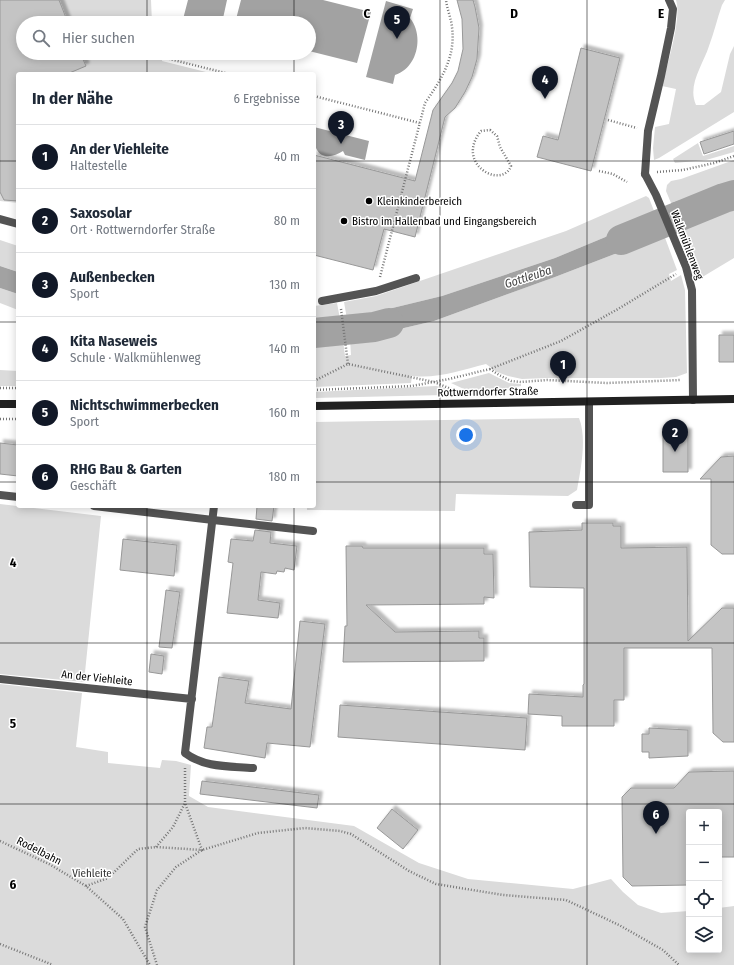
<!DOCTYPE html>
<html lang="de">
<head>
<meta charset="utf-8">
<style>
  :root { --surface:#fff; --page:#f6f6f7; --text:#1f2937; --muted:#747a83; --line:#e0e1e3; --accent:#111827 }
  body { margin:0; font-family:"Fira Sans Condensed",sans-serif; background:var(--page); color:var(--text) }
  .controls { position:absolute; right:12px; bottom:12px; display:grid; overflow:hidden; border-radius:4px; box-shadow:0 2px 10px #0003 }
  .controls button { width:36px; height:36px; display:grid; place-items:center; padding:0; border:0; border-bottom:1px solid var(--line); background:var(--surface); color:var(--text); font:20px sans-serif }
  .you { position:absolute; left:466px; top:435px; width:14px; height:14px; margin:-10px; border:3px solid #fff; border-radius:50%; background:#1a73e8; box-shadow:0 0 0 6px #1a73e833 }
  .badge { display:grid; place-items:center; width:26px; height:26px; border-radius:50%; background:var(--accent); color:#fff; font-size:13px; font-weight:700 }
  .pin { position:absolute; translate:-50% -33px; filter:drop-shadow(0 1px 2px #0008) }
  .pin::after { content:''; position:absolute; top:21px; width:14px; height:12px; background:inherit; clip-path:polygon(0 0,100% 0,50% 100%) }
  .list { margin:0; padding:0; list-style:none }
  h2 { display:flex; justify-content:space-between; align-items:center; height:52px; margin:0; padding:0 16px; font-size:17px }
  h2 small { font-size:13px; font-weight:400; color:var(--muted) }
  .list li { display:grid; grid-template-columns:26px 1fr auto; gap:12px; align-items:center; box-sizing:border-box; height:64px; padding:0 16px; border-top:1px solid var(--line) }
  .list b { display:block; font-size:15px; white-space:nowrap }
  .list p { margin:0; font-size:13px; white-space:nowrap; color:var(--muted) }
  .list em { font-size:13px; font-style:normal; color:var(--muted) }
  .icon { flex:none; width:22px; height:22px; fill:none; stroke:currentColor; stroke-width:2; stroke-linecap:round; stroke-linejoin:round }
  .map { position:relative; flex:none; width:734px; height:965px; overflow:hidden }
  .search { position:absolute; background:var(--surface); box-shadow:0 2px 10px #0003; left:16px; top:16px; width:300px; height:44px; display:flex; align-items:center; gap:10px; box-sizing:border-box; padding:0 14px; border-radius:22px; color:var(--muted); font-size:15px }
  .panel { position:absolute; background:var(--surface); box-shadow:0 2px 10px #0003; left:16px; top:72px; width:300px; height:436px; border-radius:4px }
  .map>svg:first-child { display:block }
  .green { fill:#dbdbdb }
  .water { fill:#a2a2a2 }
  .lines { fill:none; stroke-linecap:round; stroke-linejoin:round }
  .river { stroke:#a2a2a2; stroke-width:30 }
  .building { fill:#c4c4c4; stroke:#989898; filter:url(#shadow) }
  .path { stroke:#767676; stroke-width:2.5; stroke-dasharray:1 2; stroke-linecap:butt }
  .lane { stroke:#545454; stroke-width:8 }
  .street { stroke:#545454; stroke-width:8 }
  .secondary { stroke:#212121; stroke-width:8 }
  .grid { fill:none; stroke:#000; stroke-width:1; stroke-opacity:0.55 }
  .poi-dot { fill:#000; stroke:#fff; stroke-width:1.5 }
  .labels { text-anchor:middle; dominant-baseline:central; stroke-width:3; stroke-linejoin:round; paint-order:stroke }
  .poi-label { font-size:11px; fill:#000; stroke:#fff; text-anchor:start }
  .street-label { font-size:11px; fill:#000; stroke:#fff }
  .park-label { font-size:11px; fill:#323232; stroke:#fff }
  .water-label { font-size:12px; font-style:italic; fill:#434343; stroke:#fff }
  .grid-label { font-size:13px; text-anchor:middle; font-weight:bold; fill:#000; stroke:#fff; stroke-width:3; stroke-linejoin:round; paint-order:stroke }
</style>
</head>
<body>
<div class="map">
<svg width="734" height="965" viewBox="0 0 734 965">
  <defs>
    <filter id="shadow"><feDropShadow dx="3.5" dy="-3.5" stdDeviation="1" flood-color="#0004"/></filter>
  </defs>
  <rect width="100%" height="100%" fill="#fff"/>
  <!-- green -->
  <path class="green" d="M0 0H151L152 23H23V53H163L162 61 214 74H18V203L0 201Z
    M676 0H725L722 5C717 19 714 33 709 46 703 65 687 85 696 105H704L721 92 730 54 734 46V112L659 158 654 160 653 148 655 127 669 124 676 89 662 86C667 65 682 19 676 0Z
    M698 143 703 156 734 146V152L706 160 675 163 673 159Z
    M734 160V184L671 203 666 191 667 185 671 181 681 179Z
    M646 196 649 198 656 216 555 258 442 296 347 319 344 302 376 296 566 231Z
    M734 206V258L699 279 682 231 715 213Z
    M664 235 677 270 669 274 671 281 681 275 685 290 687 373 676 377 661 378H546L522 379 508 376 497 372 486 364C461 370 438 379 412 376L411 383 314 387V342L343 340 345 356 351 355 350 339 374 335 434 321 555 277Z
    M0 240 18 246V272L0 266Z
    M0 288 18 294V310L0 303Z
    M337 303 340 319 314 321V306Z
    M0 370 18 371V386H0Z
    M489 373 509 383 521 384V386L472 395 468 391 451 383Z
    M436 386 445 388V395L314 398V392Z
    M579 418C587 438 581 468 577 490L568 496 456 494 455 511 307 510V506H314V422Z
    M0 504 101 516 84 682 0 674Z
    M0 684 82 693 76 747 108 752V763L160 768 162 760 176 761 191 765 189 796 208 807 354 826 419 863 468 879 573 889 611 879 623 892 638 905 661 913 689 911V950H719V908L734 906V965H0Z"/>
  <!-- water -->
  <path class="water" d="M188 0H227L222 23H182Z
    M241 0H323L371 12 357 63 309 51V23H235Z
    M386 1 413 9 410 18C424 35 418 68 395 75L393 84 366 77Z
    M314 127 369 141 365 160 345 155 343 151C334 157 321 160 316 148L314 154Z
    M734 184V206L715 213 682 231 671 203Z
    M656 216 664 235 555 277 434 321 374 335 350 339 347 319 442 296 555 258Z
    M0 266 18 272V294L0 288Z
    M340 319 343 340 314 342V321Z"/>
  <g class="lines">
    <!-- river -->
    <path class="river" d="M621 240 724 198 734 195
      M314 333 374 327 389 323"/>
  </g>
  <!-- building -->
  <path class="building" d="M0 0H59L68 23H23V53H80L86 66 67 74H18V201L4 200 0 192Z
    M457 0H473L475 7 479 28 477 59 472 77 465 92 455 108 445 117 415 237 384 229 373 270 314 255V155L415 181 433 110 452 83 458 71 463 49 462 19Z
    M581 48 620 58 591 171 537 157 543 136 558 140Z
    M734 131V144L704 154 700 142Z
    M719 335H734V362H719Z
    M663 432H688V472H663Z
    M0 443 18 445V476L0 474Z
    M734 456V554H722L711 545V479H700L721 457Z
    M257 506H274L272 521 256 519Z
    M582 523H613V526H621V548L687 547 688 641 722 608H734V742H723L713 733 712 648H624V700H614V726H562V716L528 714 529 694 583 697V685L584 684V588L530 587 529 532 582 530Z
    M255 530 271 532 270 543 297 546 294 570 285 568 284 572 277 571 276 574 261 572 258 600 280 603 278 618 227 613 233 563 228 562 231 539 253 541Z
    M123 539 177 545 174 576 120 570Z
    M346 546H362L363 548H484V554H493L494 598 484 597V604L366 605 395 632 479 631V638H484V661L343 662 345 626H347Z
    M166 590 180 592 172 648 159 647Z
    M300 621 325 624 310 747 267 743 265 758 204 748 207 727H212L219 677 249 681 245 703 291 709Z
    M151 654 164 656 162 674 149 672Z
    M340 705 527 718 525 750 338 737Z
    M649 728 688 730V756L649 758V752H642V734H649Z
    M734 771V857H719V812H689V885L632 886 623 877 622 797 631 788H674L689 772Z
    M202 781 319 795 317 808 200 794Z
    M392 809 418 830 403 849 377 828Z"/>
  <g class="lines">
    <!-- path -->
    <path class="path" d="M166 58 229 74
      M314 96 420 123
      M608 120 637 128
      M490 130 497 136 500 147 511 166C502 190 454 164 481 131Z
      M599 171 613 174 627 182
      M657 172 683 170 714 163 734 156
      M380 277 425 103C441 80 456 57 452 27 451 18 447 9 446 0
      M341 309 348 364
      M490 369 499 375 511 381 521 382 547 380 607 383 681 380
      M314 381 348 364 434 382 456 391
      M0 388H18
      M314 390 412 386 449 379 490 369 561 341 618 309 676 274
      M0 419H18
      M0 841 49 864 86 886 123 919 150 965
      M156 847 173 827 185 803V767
      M86 886 108 878 138 849 156 847 202 850 185 803
      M0 944 53 965
      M157 965 145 927 157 890 176 867 202 850 258 833 305 828 340 831 351 834 409 871 436 884 503 895 566 900 619 925 663 950 679 965"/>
    <!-- lane -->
    <path class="lane" d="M645 174 648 131 661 76 671 28 673 9 669 0
      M0 219 18 224
      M322 301 376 291 416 278
      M213 520 313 531"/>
    <!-- street -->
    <path class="street" d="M645 174 656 195 686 267 692 290 693 400
      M0 495 18 497
      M576 505H589V403
      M94 506 213 520
      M214 506 185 753C205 768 229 766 253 768
      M0 679 192 699"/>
    <!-- secondary -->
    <path class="secondary" d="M0 404H18
      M314 406 734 399"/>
  </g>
  <!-- grid -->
  <path class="grid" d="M147 0V23M294 0V23M440 0V965M587 0V965M147 53V74M294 53V74M0 161H18M314 161H734M0 322H18M314 322H734M0 482H18M314 482H734M147 506V965M294 506V965M0 643H734M0 804H734"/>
  <!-- markers -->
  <g class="poi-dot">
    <circle cx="369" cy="201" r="4"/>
    <circle cx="344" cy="221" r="4"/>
  </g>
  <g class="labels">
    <!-- poi labels -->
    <g class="poi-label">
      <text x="377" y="201">Kleinkinderbereich</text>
      <text x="352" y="221">Bistro im Hallenbad und Eingangsbereich</text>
    </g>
    <!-- street labels -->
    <g class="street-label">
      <text transform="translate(687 245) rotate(69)">Walkmühlenweg</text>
      <text transform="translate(488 392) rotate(-1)">Rottwerndorfer Straße</text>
      <text transform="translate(97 678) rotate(6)">An der Viehleite</text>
      <text transform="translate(39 851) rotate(27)">Rodelbahn</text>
    </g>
    <!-- park labels -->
    <g class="park-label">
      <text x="92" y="873">Viehleite</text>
    </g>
    <!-- water labels -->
    <g class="water-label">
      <text transform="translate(528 277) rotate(-18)">Gottleuba</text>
    </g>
  </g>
  <g class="grid-label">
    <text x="367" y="18">C</text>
    <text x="514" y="18">D</text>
    <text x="661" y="18">E</text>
    <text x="13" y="567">4</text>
    <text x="13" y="728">5</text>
    <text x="13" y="889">6</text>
  </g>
</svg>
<div class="controls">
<button>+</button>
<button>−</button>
<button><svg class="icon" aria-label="locate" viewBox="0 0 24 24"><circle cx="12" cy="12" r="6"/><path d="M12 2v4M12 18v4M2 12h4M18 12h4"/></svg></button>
<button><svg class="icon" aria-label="layers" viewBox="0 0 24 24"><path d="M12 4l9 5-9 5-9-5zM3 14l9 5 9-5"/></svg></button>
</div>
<div class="you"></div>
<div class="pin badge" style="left:563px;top:384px">1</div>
<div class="pin badge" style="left:675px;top:452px">2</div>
<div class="pin badge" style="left:341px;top:144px">3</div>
<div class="pin badge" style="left:545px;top:99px">4</div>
<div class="pin badge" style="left:397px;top:39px">5</div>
<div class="pin badge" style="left:656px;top:834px">6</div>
<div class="search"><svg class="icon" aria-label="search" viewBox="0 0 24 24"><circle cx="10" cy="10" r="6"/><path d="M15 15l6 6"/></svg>Hier suchen</div>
<section class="panel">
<h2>In der Nähe<small>6 Ergebnisse</small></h2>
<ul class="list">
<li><span class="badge">1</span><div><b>An der Viehleite</b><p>Haltestelle</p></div><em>40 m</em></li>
<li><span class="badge">2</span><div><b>Saxosolar</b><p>Ort · Rottwerndorfer Straße</p></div><em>80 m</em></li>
<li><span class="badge">3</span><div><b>Außenbecken</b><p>Sport</p></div><em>130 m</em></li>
<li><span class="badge">4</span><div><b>Kita Naseweis</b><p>Schule · Walkmühlenweg</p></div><em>140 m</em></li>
<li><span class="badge">5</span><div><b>Nichtschwimmerbecken</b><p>Sport</p></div><em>160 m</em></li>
<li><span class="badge">6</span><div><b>RHG Bau &amp; Garten</b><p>Geschäft</p></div><em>180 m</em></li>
</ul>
</section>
</div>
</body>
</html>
